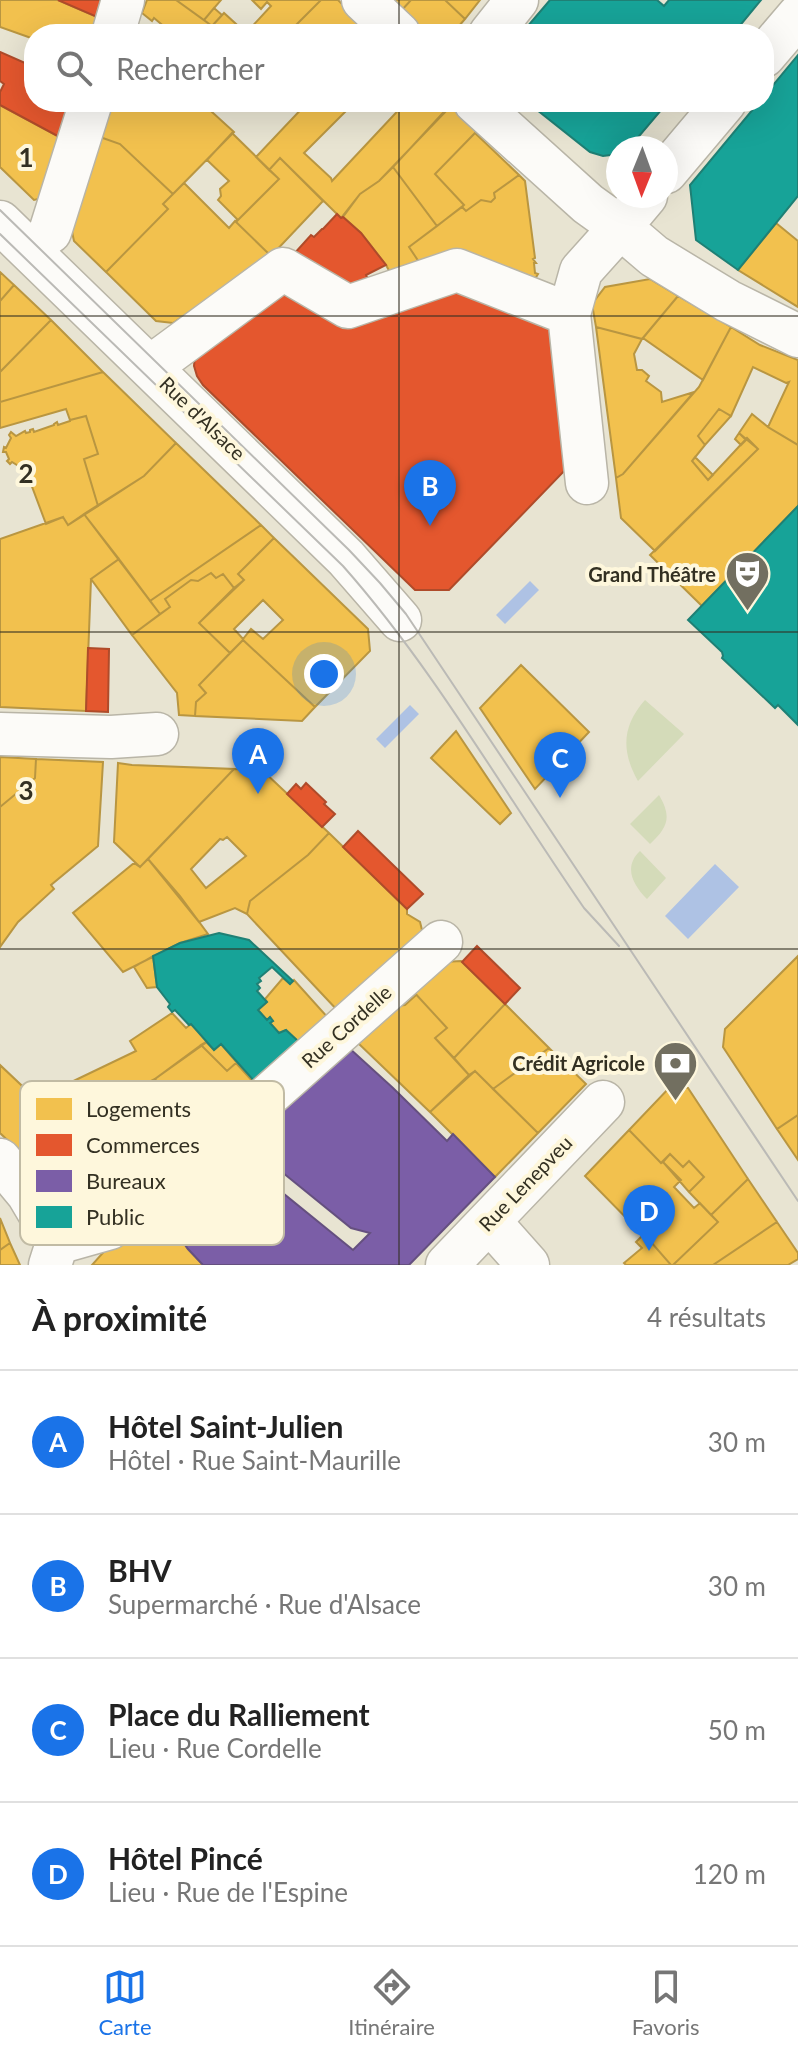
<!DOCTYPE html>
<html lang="fr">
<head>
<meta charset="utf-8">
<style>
  :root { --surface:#fff; --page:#f6f6f6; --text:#222; --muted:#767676; --line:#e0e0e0; --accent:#1a73e8 }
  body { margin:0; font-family:Lato,sans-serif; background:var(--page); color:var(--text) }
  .compass { position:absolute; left:606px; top:136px; width:72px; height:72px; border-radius:50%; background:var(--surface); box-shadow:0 8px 32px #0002; rotate:181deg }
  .you { position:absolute; left:324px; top:674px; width:28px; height:28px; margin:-20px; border:6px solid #fff; border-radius:50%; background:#1a73e8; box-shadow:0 0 0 12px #1a73e833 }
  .badge { display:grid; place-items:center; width:52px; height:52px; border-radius:50%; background:var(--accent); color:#fff; font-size:26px; font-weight:700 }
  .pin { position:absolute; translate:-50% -66px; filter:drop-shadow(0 2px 4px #0008) }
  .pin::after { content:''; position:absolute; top:42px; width:28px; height:24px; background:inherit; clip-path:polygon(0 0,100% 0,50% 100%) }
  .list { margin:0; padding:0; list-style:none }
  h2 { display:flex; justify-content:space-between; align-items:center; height:104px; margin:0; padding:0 32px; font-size:34px }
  h2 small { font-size:26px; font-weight:400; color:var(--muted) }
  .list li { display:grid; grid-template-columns:52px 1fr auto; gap:24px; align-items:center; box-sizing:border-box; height:144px; padding:0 32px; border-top:2px solid var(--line) }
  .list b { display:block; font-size:30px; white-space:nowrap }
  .list p { margin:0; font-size:26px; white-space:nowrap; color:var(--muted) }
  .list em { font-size:26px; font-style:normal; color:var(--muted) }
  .icon { flex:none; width:44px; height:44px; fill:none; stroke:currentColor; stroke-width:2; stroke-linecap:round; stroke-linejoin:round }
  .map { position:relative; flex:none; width:798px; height:1265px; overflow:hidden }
  .search { position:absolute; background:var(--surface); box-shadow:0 8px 32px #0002; left:24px; right:24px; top:24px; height:88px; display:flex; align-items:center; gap:20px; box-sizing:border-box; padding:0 28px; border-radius:32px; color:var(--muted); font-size:30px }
  .sheet { height:680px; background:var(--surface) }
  nav { display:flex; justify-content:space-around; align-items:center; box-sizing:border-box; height:112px; border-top:2px solid var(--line); background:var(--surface); font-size:22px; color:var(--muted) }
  nav a { display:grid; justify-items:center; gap:4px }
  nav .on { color:var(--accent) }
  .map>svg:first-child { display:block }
  .green { fill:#d4dbb9 }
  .water { fill:#aec2e4 }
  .homes { fill:#f2c14e; stroke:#b99641; stroke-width:2; fill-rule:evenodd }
  .shops { fill:#e4572e; stroke:#af4b2a; stroke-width:2 }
  .offices { fill:#7b5ea7; stroke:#65507f; stroke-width:2 }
  .public { fill:#17a398; stroke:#1f8075; stroke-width:2 }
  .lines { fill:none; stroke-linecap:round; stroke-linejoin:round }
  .street-casing { stroke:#b9b5a7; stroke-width:45 }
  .street { stroke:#fcfbf8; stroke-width:42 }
  .tram { stroke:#bbbab6; stroke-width:2 }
  .grid { fill:none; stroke:#333022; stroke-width:2; stroke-opacity:0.55 }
  .labels { text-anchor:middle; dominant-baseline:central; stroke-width:8; stroke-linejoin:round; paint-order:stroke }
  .street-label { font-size:20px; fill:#333022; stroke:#fef7dc }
  .poi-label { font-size:20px; font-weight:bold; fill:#333022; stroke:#fef7dc; text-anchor:end }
  .key { fill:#fef7dc; stroke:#c1bba4; stroke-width:2 }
  .key-label { font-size:22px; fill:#333022 }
  .grid-label { font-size:26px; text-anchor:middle; font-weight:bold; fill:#333022; stroke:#fef7dc; stroke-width:8; stroke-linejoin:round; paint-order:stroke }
</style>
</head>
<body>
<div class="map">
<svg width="798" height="1265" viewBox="0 0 798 1265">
  <rect width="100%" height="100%" fill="#e8e4d2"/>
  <!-- green -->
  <path class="green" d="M645 700 684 734 638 781C621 751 622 726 645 700Z
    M659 795C672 817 668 827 650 844L630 824Z
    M640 851 666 878 647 899C633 885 623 867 640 851Z"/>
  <!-- water -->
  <path class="water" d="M530 581 539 590 505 624 496 615Z
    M410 705 419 714 385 748 376 739Z
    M715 864 739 887 688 939 665 916Z"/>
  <!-- homes -->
  <path class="homes" d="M0 0H58L104 20 99 34H34V39L0 27Z
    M147 0H176L223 34H173L154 18 152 21 142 13Z
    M176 0H221L204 20Z
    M252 0H321L287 34H223L212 26 224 13 246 33 271 6 267 2 261 9Z
    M321 0H338L372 34H287Z
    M390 0H411L401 11Z
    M411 0H445L465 19 452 34H425L401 11Z
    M445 0H480L465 19Z
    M214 8 222 15 212 26 204 20Z
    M111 102H165L173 109 180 102H201L234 132 173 194 120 144 100 137Z
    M308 102H355L304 153 331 178 332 181 406 102H441L448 109 379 181 360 194 341 218 280 158 269 170 256 157Z
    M453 102 481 129 477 135 475 133 435 174 464 205 437 226 393 167Z
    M0 105 65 140 47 197 34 200 0 167Z
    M232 133 279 179 236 222 237 219 218 200 221 196 220 189 229 181 207 160Z
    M475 133 519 175 494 193 495 198 491 202 481 200 466 211 462 207 464 205 435 174Z
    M100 137 120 144 173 194 163 204 168 209 106 272 74 241 71 227Z
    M280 158 323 201 271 256 236 222 279 179 269 170Z
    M393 167 437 226 409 247 421 265 393 278 386 265 361 233 343 217 360 194 379 181Z
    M519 175 525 181 535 258 533 259 536 263H534L535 273 538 274 535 279 507 276 455 249 421 265 409 247 462 207 466 211 481 200 491 202 495 198 494 193Z
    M184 183 229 228 235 221 271 256 173 323 156 321 106 272 168 209 163 204Z
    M776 223 798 241V307L738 270Z
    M0 272 14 285 0 301Z
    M650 279 678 296 642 339 596 327 592 304 605 287Z
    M14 285 51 320 0 372V301Z
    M678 296 731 327 703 380 643 338Z
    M51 320 103 372 0 402V372Z
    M596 327 642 339 634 354 637 370H642L649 376 646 381 661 392 662 402 694 392 623 474 616 478Z
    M731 327 760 345 798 360V445L768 427 789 382 786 383 753 367 731 416 719 409 698 436 705 445 692 461 708 480 747 438 758 449 655 551 621 518 616 478 623 474 699 387Z
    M103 372 176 443 144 476 98 506 84 459 98 454 86 416 70 420 66 409 0 428V402Z
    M719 409 731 416 705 445 698 436Z
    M752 414 768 427 798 445V506L702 606 650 555 758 449 739 433Z
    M86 416 98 454 84 459 98 506 68 525 63 517 46 524 25 468 22 471 19 469 20 467 12 462 10 464 7 461 9 459 6 452H3L4 447 6 448 11 438 9 435 11 432 16 436 25 431 26 433 30 432V430L33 429 34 432 54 425V424L57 422 58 425 70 421V420Z
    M739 433 746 440 741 445 735 439Z
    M176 443 261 525 150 601 84 514 144 476Z
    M695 457 713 475 708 480 692 461Z
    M84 514 119 559 91 579 86 711 0 707V539L63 517 68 525Z
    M261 525 274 538 238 574 244 580 234 588 223 574 216 578 211 573 198 581 191 580 165 599 170 607 160 614 150 601Z
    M274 538 368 629 370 651 315 707 243 640 230 653 199 623 244 580 238 574ZM263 600 283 620 263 639 251 629 243 639 234 629Z
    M119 559 160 614 132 635 91 579Z
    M211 573 216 578 223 574 234 588 199 623 230 653 199 685 206 693 196 702 195 716 179 715 177 693 132 635 170 607 165 599 191 580 198 581Z
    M243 640 315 707 302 721 195 716 196 702 206 693 199 685Z
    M521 665 589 732 535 789 480 708Z
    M456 731 511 813 500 824 431 758Z
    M0 757 36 759 35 778 0 807Z
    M36 759 103 762 98 846 51 885 54 889 18 922 0 947V807L35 778Z
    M118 763 132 765 234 769 140 867 114 842Z
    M234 769 262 770 329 833 308 855 250 901 247 914 235 908 199 922 148 859ZM227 837 246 856 206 888 191 869 220 839 223 840Z
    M329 833 407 909V914L420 922 422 930V934L339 1012 247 914 250 901 308 855Z
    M148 859 180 896 208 934 180 943 123 972 73 913 134 863 140 867Z
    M153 956 157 987 147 988 134 967Z
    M798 956V1115L777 1129 723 1047 725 1029Z
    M461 961 505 1004 454 1058 435 1038 447 1028 412 990 444 962Z
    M283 978 290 984 294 980 330 1020 299 1042 286 1030 279 1033 270 1023 273 1021 270 1017 267 1020 258 1010 267 1002 265 999Z
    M412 990 447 1028 435 1038 469 1075 430 1112 358 1043 396 1006 405 1005 415 996Z
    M505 1004 549 1048 493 1089 475 1071 469 1075 454 1058Z
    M172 1013 186 1028 191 1024 208 1041 155 1079 125 1094 169 1161 144 1183 119 1143 103 1153 81 1117 40 1137 78 1182 73 1187 75 1190 67 1197 0 1133V1065L36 1099 136 1051 130 1041ZM99 1116 109 1132 98 1140 87 1123Z
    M206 1042 214 1050 221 1044 256 1085 236 1063 227 1071 201 1045Z
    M201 1045 227 1071 236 1063 256 1085 199 1135 155 1079Z
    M549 1048 586 1084 538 1133 493 1089Z
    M475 1071 538 1133 495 1177 430 1112Z
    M155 1079 199 1135 169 1161 125 1094Z
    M670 1087 688 1088 748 1179 711 1215 689 1192 704 1177 689 1161 683 1167 670 1154 661 1163 629 1130Z
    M798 1115V1160L777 1129Z
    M629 1130 661 1163 663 1162 681 1180 674 1187 694 1208 700 1203 718 1222 673 1265H671L644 1234 639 1231 585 1176Z
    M670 1154 683 1167 689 1161 704 1177 689 1192 663 1162Z
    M748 1179 777 1222 713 1265H673L718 1222 711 1215Z
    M158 1206 188 1249 203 1265H92L126 1227Z
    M0 1218 10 1243 0 1250Z
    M777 1222 798 1253V1259L788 1265H713Z
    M644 1234 671 1265H626L624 1263 642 1248 636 1242Z
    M10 1243 20 1265H0V1250Z"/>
  <!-- shops -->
  <path class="shops" d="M58 0H110L104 20Z
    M0 52 34 67V102H77L65 140 0 105V92L4 84 0 81Z
    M337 214 341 218 343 217 361 233 386 265 366 275 374 293 315 278 293 255 311 235 314 237 322 229H323Z
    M456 280 526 309 542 327 551 326 569 466 449 590H415L203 385 197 376 194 366 195 356 237 319 242 325 295 284 354 322Z
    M88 648 109 649 108 712 86 711Z
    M306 783 326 802 324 804 335 814 322 827 287 794 296 784 301 789Z
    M358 831 423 894 407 909 343 847Z
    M477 946 520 988 505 1004 462 962Z"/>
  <!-- offices -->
  <path class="offices" d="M348 1047 393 1088 447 1141 453 1134 495 1177 409 1265H203L188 1249 158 1206 224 1155H236L353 1250 370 1233 351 1228 256 1151 249 1133Z"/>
  <!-- public -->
  <path class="public" d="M550 0H657L664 6 669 0H761L733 34H521Z
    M798 55V196L738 270 696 240 690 185 759 102H764V96Z
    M527 102H668L629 148H618V154L603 156 590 152Z
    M798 506V725L778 705 775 708 722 658 723 656 722 652 688 620Z
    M219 933 249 940 293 981 290 984 272 967 259 978 261 981 257 984 260 988 257 991 267 1002 258 1010 267 1020 270 1017 273 1021 270 1023 279 1033 286 1030 299 1042 257 1084 221 1044 214 1050 191 1024 189 1025 175 1010 172 1012 168 1007 170 1004 157 987 153 956 180 943Z"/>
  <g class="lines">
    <defs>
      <path id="street" d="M363 0 399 34
        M113 34 123 0
        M490 34 517 0
        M764 56 798 16
        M475 102 588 204 620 227 654 256 728 301 798 336
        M666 172 725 102
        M0 222 346 558 400 620
        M620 227 646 196
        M50 232 91 102
        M150 367 283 269 348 307 457 270 569 314
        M587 483 569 314 581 271 607 242
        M0 734 111 737 157 734
        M0 1160 28 1194 57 1243 50 1265
        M489 1221 528 1265
        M57 1243 110 1228 235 1125 441 942
        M447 1265 603 1102"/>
    </defs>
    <!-- street casing -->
    <use href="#street" class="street-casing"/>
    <!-- street -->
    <use href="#street" class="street"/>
    <!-- tram -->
    <path class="tram" d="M0 210 349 550 380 583 406 614 798 1201
      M0 234 343 566C435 670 505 794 584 908L619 946"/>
  </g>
  <!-- grid -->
  <path class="grid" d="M399 0V34M399 102V1265M0 316H798M0 632H798M0 949H798"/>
  <!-- icons -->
  <defs>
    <symbol id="theatre-pin" viewBox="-11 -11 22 30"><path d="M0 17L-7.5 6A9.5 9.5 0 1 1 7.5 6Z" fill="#726f60" stroke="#fef7dc"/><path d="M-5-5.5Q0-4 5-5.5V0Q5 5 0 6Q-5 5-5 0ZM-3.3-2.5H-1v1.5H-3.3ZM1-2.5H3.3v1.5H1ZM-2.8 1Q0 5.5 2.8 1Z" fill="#fff"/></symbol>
    <symbol id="bank-pin" viewBox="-11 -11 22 30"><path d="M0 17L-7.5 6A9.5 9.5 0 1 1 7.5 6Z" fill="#726f60" stroke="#fef7dc"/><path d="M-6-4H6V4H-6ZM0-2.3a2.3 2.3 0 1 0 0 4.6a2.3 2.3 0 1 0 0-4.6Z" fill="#fff"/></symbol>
  </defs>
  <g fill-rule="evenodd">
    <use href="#theatre-pin" x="722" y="548" width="51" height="69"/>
    <use href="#bank-pin" x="650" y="1038" width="51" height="69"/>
  </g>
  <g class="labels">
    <!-- street labels -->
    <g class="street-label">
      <text transform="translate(203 418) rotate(44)">Rue d'Alsace</text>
      <text transform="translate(346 1026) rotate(-42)">Rue Cordelle</text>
      <text transform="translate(525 1183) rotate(-46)">Rue Lenepveu</text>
    </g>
    <!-- poi labels -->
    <g class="poi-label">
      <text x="716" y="574">Grand Théâtre</text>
      <text x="645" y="1063">Crédit Agricole</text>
    </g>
  </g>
  <!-- legend -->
  <rect x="20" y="1081" width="264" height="164" rx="12" class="key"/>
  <rect x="36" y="1098" width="36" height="22" fill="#f2c14e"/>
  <rect x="36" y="1134" width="36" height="22" fill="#e4572e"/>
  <rect x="36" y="1170" width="36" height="22" fill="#7b5ea7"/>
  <rect x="36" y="1206" width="36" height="22" fill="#17a398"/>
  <g class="key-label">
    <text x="86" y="1117">Logements</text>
    <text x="86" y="1153">Commerces</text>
    <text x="86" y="1189">Bureaux</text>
    <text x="86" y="1225">Public</text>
  </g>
  <g class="grid-label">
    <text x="26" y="167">1</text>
    <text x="26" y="483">2</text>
    <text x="26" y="800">3</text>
  </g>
</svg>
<svg class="compass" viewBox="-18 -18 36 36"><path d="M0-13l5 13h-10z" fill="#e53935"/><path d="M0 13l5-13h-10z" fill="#767676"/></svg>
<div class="you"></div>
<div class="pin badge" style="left:258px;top:794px">A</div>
<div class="pin badge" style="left:430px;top:526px">B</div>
<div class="pin badge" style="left:560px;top:798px">C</div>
<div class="pin badge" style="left:649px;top:1251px">D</div>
<div class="search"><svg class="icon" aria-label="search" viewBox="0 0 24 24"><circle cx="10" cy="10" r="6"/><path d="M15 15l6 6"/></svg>Rechercher</div>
</div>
<section class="sheet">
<h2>À proximité<small>4 résultats</small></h2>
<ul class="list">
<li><span class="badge">A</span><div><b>Hôtel Saint-Julien</b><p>Hôtel · Rue Saint-Maurille</p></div><em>30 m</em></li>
<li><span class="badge">B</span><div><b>BHV</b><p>Supermarché · Rue d'Alsace</p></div><em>30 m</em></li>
<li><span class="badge">C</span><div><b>Place du Ralliement</b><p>Lieu · Rue Cordelle</p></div><em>50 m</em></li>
<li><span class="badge">D</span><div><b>Hôtel Pincé</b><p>Lieu · Rue de l'Espine</p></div><em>120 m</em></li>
</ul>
</section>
<nav>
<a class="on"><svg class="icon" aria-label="map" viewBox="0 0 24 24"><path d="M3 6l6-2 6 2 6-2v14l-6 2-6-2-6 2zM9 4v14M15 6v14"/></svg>Carte</a>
<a><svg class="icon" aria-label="directions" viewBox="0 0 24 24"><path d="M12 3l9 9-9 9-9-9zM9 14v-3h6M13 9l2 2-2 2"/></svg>Itinéraire</a>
<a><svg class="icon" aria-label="saved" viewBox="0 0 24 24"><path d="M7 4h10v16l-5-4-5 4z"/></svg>Favoris</a>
</nav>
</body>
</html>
